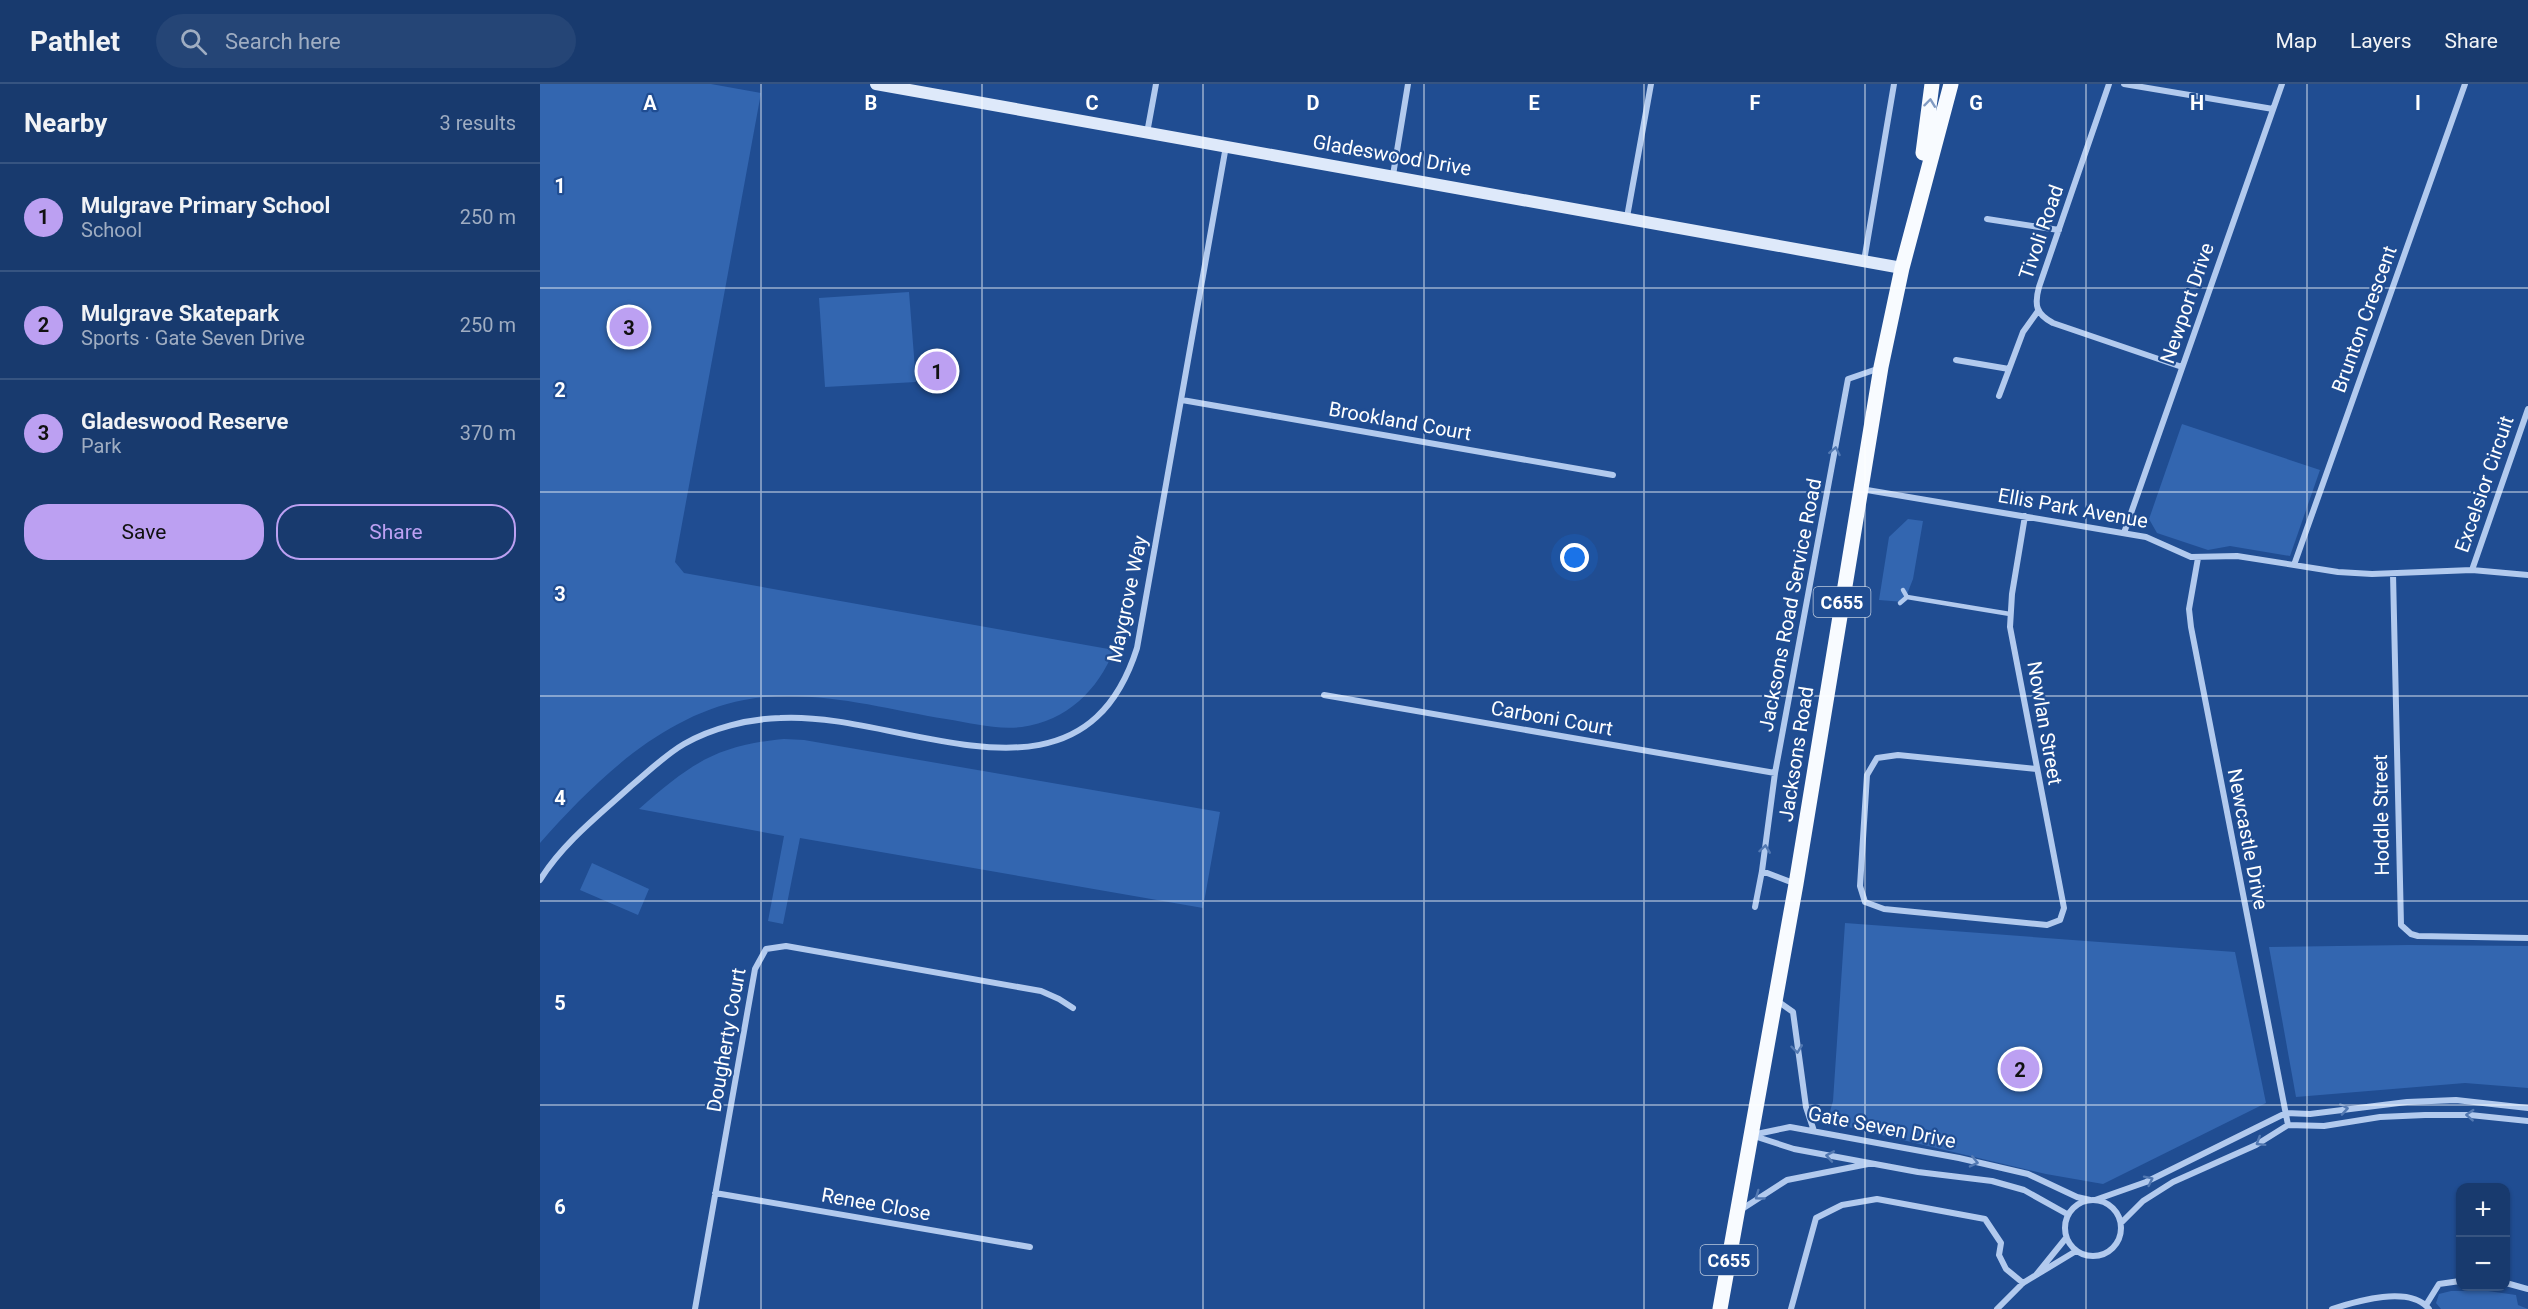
<!DOCTYPE html>
<html lang="en">
<head>
<meta charset="utf-8">
<style>
  :root { --surface:#183a6e; --page:#254576; --text:#f1f3f6; --muted:#9fadc2; --line:#365481; --accent:#bca0f2 }
  body { margin:0; font-family:Roboto,sans-serif; background:var(--page); color:var(--text) }
  .controls { position:absolute; right:18px; bottom:18px; display:grid; overflow:hidden; border-radius:12px; box-shadow:0 2px 4px #0004 }
  .controls button { width:54px; height:54px; display:grid; place-items:center; padding:0; border:0; border-bottom:2px solid var(--line); background:var(--surface); color:var(--text); font:30px sans-serif }
  .you { position:absolute; left:1035px; top:474px; width:21px; height:21px; margin:-15px; border:4px solid #fff; border-radius:50%; background:#1a73e8; box-shadow:0 0 0 9px #1a73e833 }
  .badge { display:grid; place-items:center; width:39px; height:39px; border-radius:50%; background:var(--accent); color:#111; font-size:20px; font-weight:700 }
  .pin { position:absolute; translate:-50% -50%; border:3px solid #fff; box-shadow:0 2px 6px #0006 }
  .list { margin:0; padding:0; list-style:none }
  h2 { display:flex; justify-content:space-between; align-items:center; height:78px; margin:0; padding:0 24px; font-size:26px }
  h2 small { font-size:20px; font-weight:400; color:var(--muted) }
  .list li { display:grid; grid-template-columns:39px 1fr auto; gap:18px; align-items:center; box-sizing:border-box; height:108px; padding:0 24px; border-top:2px solid var(--line) }
  .list b { display:block; font-size:22px; white-space:nowrap }
  .list p { margin:0; font-size:20px; white-space:nowrap; color:var(--muted) }
  .list em { font-size:20px; font-style:normal; color:var(--muted) }
  .actions { display:flex; gap:12px; padding:18px 24px }
  .actions a { flex:1; padding:14px 0; border:2px solid var(--accent); border-radius:24px; text-align:center; font-size:21px; color:var(--accent) }
  .actions .main { background:var(--accent); color:#111 }
  .icon { flex:none; width:33px; height:33px; fill:none; stroke:currentColor; stroke-width:2; stroke-linecap:round; stroke-linejoin:round }
  .map { position:relative; flex:none; width:1988px; height:1225px; overflow:hidden }
  header { display:flex; align-items:center; gap:36px; box-sizing:border-box; height:84px; padding:0 30px; background:var(--surface); border-bottom:2px solid var(--line) }
  header strong { font-size:28px }
  nav { display:flex; gap:33px; margin-inline-start:auto; font-size:21px }
  .search { width:420px; height:54px; background:var(--page); display:flex; align-items:center; gap:15px; box-sizing:border-box; padding:0 21px; border-radius:33px; color:var(--muted); font-size:22px }
  main { display:flex }
  aside { flex:1; background:var(--surface) }
  .map>svg:first-child { display:block }
  .green { fill:#3366b0 }
  .lines { fill:none; stroke-linecap:round; stroke-linejoin:round }
  .lane { stroke:#b2caee; stroke-width:4.5 }
  .street { stroke:#b2caee; stroke-width:6 }
  .secondary { stroke:#dee9fa; stroke-width:12 }
  .primary { stroke:#f8fbff; stroke-width:15 }
  .oneway { stroke:#819bc3 }
  .oneway2 { stroke:#5379b2 }
  .grid { fill:none; stroke:#fff; stroke-width:1.5; stroke-opacity:0.55 }
  .labels { text-anchor:middle; dominant-baseline:central; stroke-width:4.5; stroke-linejoin:round; paint-order:stroke }
  .shield { fill:#204d92; stroke:#bccade; stroke-width:1.5 }
  .shield-label { font-size:18px; font-weight:bold; fill:#fff }
  .street-label { font-size:20px; fill:#fff; stroke:#204d92 }
  .grid-label { font-size:20px; text-anchor:middle; font-weight:bold; fill:#fff; stroke:#204d92; stroke-width:4.5; stroke-linejoin:round; paint-order:stroke }
</style>
</head>
<body>
<header>
<strong>Pathlet</strong>
<div class="search"><svg class="icon" aria-label="search" viewBox="0 0 24 24"><circle cx="10" cy="10" r="6"/><path d="M15 15l6 6"/></svg>Search here</div>
<nav><a>Map</a><a>Layers</a><a>Share</a></nav>
</header>
<main>
<aside>
<h2>Nearby<small>3 results</small></h2>
<ul class="list">
<li><span class="badge">1</span><div><b>Mulgrave Primary School</b><p>School</p></div><em>250 m</em></li>
<li><span class="badge">2</span><div><b>Mulgrave Skatepark</b><p>Sports · Gate Seven Drive</p></div><em>250 m</em></li>
<li><span class="badge">3</span><div><b>Gladeswood Reserve</b><p>Park</p></div><em>370 m</em></li>
</ul>
<div class="actions"><a class="main">Save</a><a>Share</a></div>
</aside>
<div class="map">
<svg width="1988" height="1225" viewBox="0 0 1988 1225">
  <rect width="100%" height="100%" fill="#204d92"/>
  <!-- green -->
  <path class="green" d="M0 0H171L221 9 135 478 144 489 574 566C558 606 527 637 482 643 456 646 431 639 406 635 340 624 270 603 204 616 121 632 54 698 0 759Z
    M369 208 376 298 285 303 279 214Z
    M1642 340 1780 386 1750 472 1690 462 1668 466 1617 449 1609 435Z
    M1368 435 1383 437 1373 495 1364 518 1339 516 1349 453Z
    M244 655 264 656 680 728 663 824 260 754 243 840 228 837 244 752 99 725C149 681 176 661 244 655Z
    M52 779 109 805 98 831 40 806Z
    M1305 839 1695 868 1726 1019 1563 1100 1506 1090 1287 1038 1293 1017Z
    M1869 861 1988 862V1004L1925 999 1756 1013 1729 863Z
    M1911 1207H1948L1976 1211 1978 1221 1988 1225H1901L1896 1219 1899 1210Z"/>
  <g class="lines">
    <!-- lane -->
    <path class="lane" d="M1367 513 1470 530
      M1360 519 1367 513 1363 506"/>
    <!-- street -->
    <path class="street" d="M1569 0 1499 203C1494 221 1496 230 1513 239L1642 283
      M1584 0 1733 25
      M607 49 616 0
      M853 91 868 0
      M1087 133 1111 0
      M1447 135 1519 146
      M1324 177 1354 0
      M1416 276 1469 285
      M1459 312 1483 248 1498 227
      M642 316 1073 391
      M1321 405 1606 453 1651 473 1697 472 1798 488 1832 490 1932 486 1988 491
      M1485 432 1472 510 1470 543 1524 824 1520 836 1507 841 1344 825 1325 818 1320 802 1327 691 1337 674 1358 671 1496 685
      M1584 449 1742 0
      M1658 474 1649 525 1651 543 1748 1041
      M1754 481 1925 0
      M1932 486 1988 325
      M1853 490 1861 841 1871 850 1878 852 1988 854
      M784 611 1235 689
      M0 796C23 759 59 731 91 702 108 688 125 671 144 660 172 644 208 635 240 634 363 627 541 741 597 564L686 62
      M1256 800 1222 787 1235 689 1308 295 1340 284
      M1215 823 1222 787
      M1236 916 1253 928 1266 1023 1274 1047
      M1212 1051 1250 1043 1419 1074 1488 1090 1537 1113 1550 1116
      M1214 1052 1254 1065 1378 1088 1452 1097 1484 1106 1527 1130
      M175 1109 490 1163
      M1525 1144a28 28 0 1 1 56 0a28 28 0 1 1-56 0Z
      M1555 1116 1606 1098 1746 1029 1770 1030 1867 1018 1916 1016 1988 1024
      M1202 1125 1247 1096 1328 1080
      M1581 1139 1603 1117 1633 1098 1716 1061 1748 1041 1784 1042 1840 1033 1885 1031H1930L1988 1037
      M1496 1191 1526 1154
      M1966 1199 1988 1205
      M1886 1221 1899 1200 1920 1197
      M155 1225 215 885 226 865 246 862 501 907 519 915 533 924
      M1251 1225 1276 1134 1302 1121 1337 1115 1445 1135 1461 1159 1459 1171 1466 1185 1483 1199
      M1457 1225 1483 1199 1536 1167
      M1792 1225C1817 1217 1870 1201 1889 1225"/>
    <!-- secondary -->
    <path class="secondary" d="M336 0 1362 184"/>
    <!-- primary -->
    <path class="primary" d="M1383 69 1392 0
      M1180 1225 1256 800 1341 283 1362 184 1411 0"/>
  </g>
  <!-- one-way arrows -->
  <defs><path id="oneway-chevron" d="M-2-3.5L2.5 0L-2 3.5" fill="none" stroke-width="1.6" stroke-linecap="round" stroke-linejoin="round" transform="scale(1.5)"/></defs>
  <use class="oneway" href="#oneway-chevron" transform="translate(1390 19) rotate(-83)"/>
  <g class="oneway2">
    <use href="#oneway-chevron" transform="translate(1295 367) rotate(-79)"/>
    <use href="#oneway-chevron" transform="translate(1225 765) rotate(-82)"/>
    <use href="#oneway-chevron" transform="translate(1257 965) rotate(83)"/>
    <use href="#oneway-chevron" transform="translate(1804 1025) rotate(-9)"/>
    <use href="#oneway-chevron" transform="translate(1930 1031) rotate(-177)"/>
    <use href="#oneway-chevron" transform="translate(1720 1058) rotate(148)"/>
    <use href="#oneway-chevron" transform="translate(1290 1072) rotate(-170)"/>
    <use href="#oneway-chevron" transform="translate(1434 1078) rotate(13)"/>
    <use href="#oneway-chevron" transform="translate(1609 1096) rotate(-26)"/>
    <use href="#oneway-chevron" transform="translate(1219 1112) rotate(144)"/>
  </g>
  <!-- grid -->
  <path class="grid" d="M221 0V1225M442 0V1225M663 0V1225M884 0V1225M1104 0V1225M1325 0V1225M1546 0V1225M1767 0V1225M0 204H1988M0 408H1988M0 612H1988M0 817H1988M0 1021H1988"/>
  <g class="labels">
    <!-- shield labels -->
    <g class="shield">
      <rect x="1273.5" y="503" width="57" height="30" rx="4.5"/>
      <rect x="1160.5" y="1161" width="57" height="30" rx="4.5"/>
    </g>
    <g class="shield-label">
      <text x="1302" y="518">C655</text>
      <text x="1189" y="1176">C655</text>
    </g>
    <!-- street labels -->
    <g class="street-label">
      <text transform="translate(852 71) rotate(10)">Gladeswood Drive</text>
      <text transform="translate(1501 148) rotate(-71)">Tivoli Road</text>
      <text transform="translate(1647 219) rotate(-71)">Newport Drive</text>
      <text transform="translate(1824 235) rotate(-70)">Brunton Crescent</text>
      <text transform="translate(860 337) rotate(10)">Brookland Court</text>
      <text transform="translate(1944 400) rotate(-71)">Excelsior Circuit</text>
      <text transform="translate(1533 424) rotate(10)">Ellis Park Avenue</text>
      <text transform="translate(587 515) rotate(-78)">Maygrove Way</text>
      <text transform="translate(1250 521) rotate(-79)">Jacksons Road Service Road</text>
      <text transform="translate(1012 634) rotate(10)">Carboni Court</text>
      <text transform="translate(1505 639) rotate(80)">Nowlan Street</text>
      <text transform="translate(1256 670) rotate(-81)">Jacksons Road</text>
      <text transform="translate(1841 731) rotate(-91)">Hoddle Street</text>
      <text transform="translate(1708 755) rotate(79)">Newcastle Drive</text>
      <text transform="translate(186 956) rotate(-80)">Dougherty Court</text>
      <text transform="translate(1342 1043) rotate(11)">Gate Seven Drive</text>
      <text transform="translate(336 1120) rotate(10)">Renee Close</text>
    </g>
  </g>
  <g class="grid-label">
    <text x="110" y="26">A</text>
    <text x="331" y="26">B</text>
    <text x="552" y="26">C</text>
    <text x="773" y="26">D</text>
    <text x="994" y="26">E</text>
    <text x="1215" y="26">F</text>
    <text x="1436" y="26">G</text>
    <text x="1657" y="26">H</text>
    <text x="1878" y="26">I</text>
    <text x="20" y="109">1</text>
    <text x="20" y="313">2</text>
    <text x="20" y="517">3</text>
    <text x="20" y="721">4</text>
    <text x="20" y="926">5</text>
    <text x="20" y="1130">6</text>
  </g>
</svg>
<div class="controls">
<button>+</button>
<button>−</button>
</div>
<div class="you"></div>
<div class="pin badge" style="left:397px;top:287px">1</div>
<div class="pin badge" style="left:1480px;top:985px">2</div>
<div class="pin badge" style="left:89px;top:243px">3</div>
</div>
</main>
</body>
</html>
